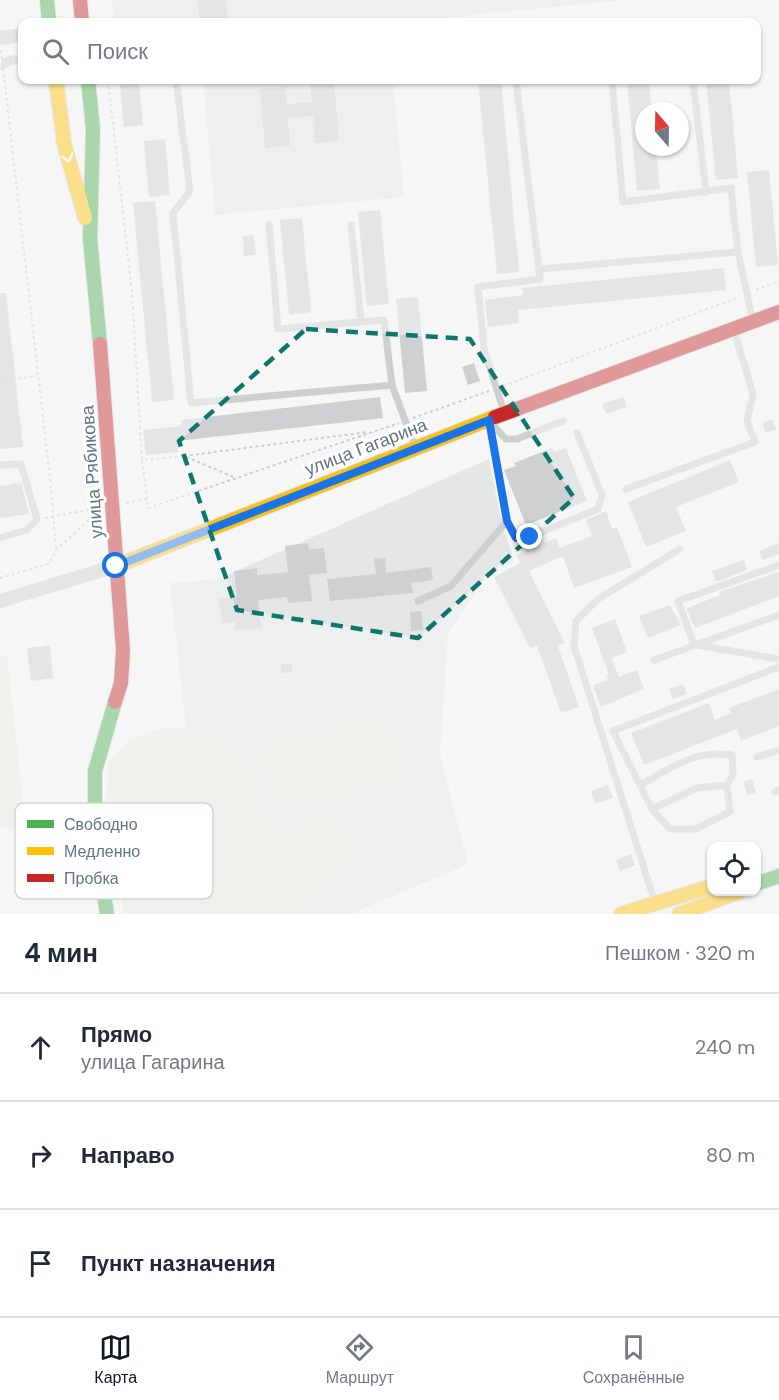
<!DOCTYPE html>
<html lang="ru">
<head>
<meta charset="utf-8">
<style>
  :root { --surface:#fff; --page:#f2f2f3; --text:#1f2937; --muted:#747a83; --line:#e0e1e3; --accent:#111827 }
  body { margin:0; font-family:"DM Sans",sans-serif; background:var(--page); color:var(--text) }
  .controls { position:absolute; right:18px; bottom:18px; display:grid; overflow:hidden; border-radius:12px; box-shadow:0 2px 4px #0004 }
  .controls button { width:54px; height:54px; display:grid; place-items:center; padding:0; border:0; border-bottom:2px solid var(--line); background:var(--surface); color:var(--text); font:30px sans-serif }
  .compass { position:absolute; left:635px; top:102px; width:54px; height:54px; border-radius:50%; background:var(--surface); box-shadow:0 2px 4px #0004; rotate:340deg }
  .stop { position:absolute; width:18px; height:18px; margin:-14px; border:4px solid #1a73e8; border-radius:50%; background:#fff }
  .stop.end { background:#1a73e8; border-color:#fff; box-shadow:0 2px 6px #0008 }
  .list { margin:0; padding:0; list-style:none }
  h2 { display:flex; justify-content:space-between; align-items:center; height:78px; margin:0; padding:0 24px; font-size:26px }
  h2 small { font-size:20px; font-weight:400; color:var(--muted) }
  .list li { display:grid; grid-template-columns:39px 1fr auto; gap:18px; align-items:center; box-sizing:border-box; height:108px; padding:0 24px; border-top:2px solid var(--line) }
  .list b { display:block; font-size:22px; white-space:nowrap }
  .list p { margin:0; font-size:20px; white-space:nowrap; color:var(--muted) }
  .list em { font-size:20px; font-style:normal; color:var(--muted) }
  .icon { flex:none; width:33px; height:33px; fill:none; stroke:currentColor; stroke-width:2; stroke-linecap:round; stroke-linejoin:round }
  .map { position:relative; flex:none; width:779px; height:914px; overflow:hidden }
  .search { position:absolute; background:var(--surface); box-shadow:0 2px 4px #0004; left:18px; right:18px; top:18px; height:66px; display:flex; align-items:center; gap:15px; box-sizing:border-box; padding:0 21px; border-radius:12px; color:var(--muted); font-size:22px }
  .sheet { height:402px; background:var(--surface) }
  nav { display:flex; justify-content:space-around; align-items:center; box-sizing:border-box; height:84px; border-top:2px solid var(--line); background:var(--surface); font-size:16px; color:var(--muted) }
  nav a { display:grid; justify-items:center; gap:3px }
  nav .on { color:var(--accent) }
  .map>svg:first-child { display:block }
  .built { fill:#e5e7e6 }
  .green { fill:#e6eae3 }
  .building { fill:#ced0d1 }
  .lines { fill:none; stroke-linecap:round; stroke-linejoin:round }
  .fast-casing { stroke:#d2d3d3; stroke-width:16 }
  .slow-casing { stroke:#d2d3d3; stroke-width:16 }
  .jam-casing { stroke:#d2d3d3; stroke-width:16 }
  .path { stroke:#cccdcd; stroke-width:2; stroke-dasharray:3 3; stroke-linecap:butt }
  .lane { stroke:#ced0d0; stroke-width:7 }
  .street { stroke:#ced0d0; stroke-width:14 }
  .fast { stroke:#4caf50; stroke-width:14 }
  .slow { stroke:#ffc107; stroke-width:14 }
  .jam { stroke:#c62828; stroke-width:14 }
  .oneway { stroke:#f6fbf6 }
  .route { stroke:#1a73e8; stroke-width:8 }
  .marked { fill:none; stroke:#0f766e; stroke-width:4.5; stroke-dasharray:12 8; stroke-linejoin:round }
  .labels { text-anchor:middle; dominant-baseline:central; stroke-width:6; stroke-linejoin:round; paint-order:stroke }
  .street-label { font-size:18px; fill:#607681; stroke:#fff }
  .key { fill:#fff; stroke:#cfd6d9; stroke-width:1.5 }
  .key-label { font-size:16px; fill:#607681 }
</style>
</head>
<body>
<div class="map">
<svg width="779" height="914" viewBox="0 0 779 914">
  <rect width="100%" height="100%" fill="#f6f6f5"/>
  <!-- built -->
  <path class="built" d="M112 0H625L399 22H114Z
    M203 80H393L404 197 215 215Z
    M489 459 500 515 514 561 486 576 448 633 440 754 468 864 351 914H245L190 765 170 583 218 579Z"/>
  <!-- green -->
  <path class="green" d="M311 1 315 4 318 22H247L246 12 250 8Z
    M7 656 26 830 0 827V657Z
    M374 716C402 737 417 766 387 793L286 807 270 795 260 776 256 760 263 743 277 730Z
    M197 726 231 740 249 762 252 815C279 827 311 814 341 815 343 826 350 842 348 853 345 877 326 904 305 914H124L106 808 108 763 125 743 157 729Z"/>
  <!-- building -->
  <path class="building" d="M197 0H226L228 22H200Z
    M12 55 22 56V62L0 70 2 59Z
    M478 80H501L519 272 497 274Z
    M627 80H649L652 111H644V147H656L660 189 637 191Z
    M706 80H729L738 178 716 180Z
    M334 81 339 141 315 143 313 116 288 118 290 146 265 148 260 89 285 87 287 104 312 102 310 83Z
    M139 83 143 125 124 127 120 85Z
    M165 139 170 195 149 197 144 141Z
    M769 170 778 265 756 267 747 172Z
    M155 201 174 400 152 402 133 203Z
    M380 210 389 304 367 306 358 212Z
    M302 218 311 312 289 315 280 220Z
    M254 235 256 255 244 256 243 236Z
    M724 268 726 290 518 310 519 323 488 327 485 300 523 295 522 288Z
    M0 293H6L23 447 0 449Z
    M418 297 427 391 405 393 396 299Z
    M474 363 480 381 468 385 462 367Z
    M380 397 383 418 177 441 178 452 146 455 143 430 182 426 181 420Z
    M624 397 627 407 606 414 602 404Z
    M772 419 776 429 766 433 762 423Z
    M552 448 554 452 566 448 587 501 526 525 504 470 516 466 514 463Z
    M730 460 739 482 676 507 686 531 646 547 628 502Z
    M21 483 29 514 0 518V486Z
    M606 511 612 529 617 527 632 567 574 588 563 556 529 571 565 643 558 646 579 707 561 713 537 646 530 648 494 577 520 563 516 555 556 538 560 548 592 536 586 520Z
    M308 543 309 549 324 548 327 573 309 575 312 601 288 603 287 597 258 600 261 628 235 631V622L222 624 219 599 237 597 234 571 257 568V575L288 572 285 546Z
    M779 543V554L763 560 759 551Z
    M385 558 386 573 431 567 433 580 411 583 413 593 330 601 327 579 376 574 374 559Z
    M744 560 747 570 716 582 712 571Z
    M779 572V596L696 628 691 621 687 608 720 595 719 592Z
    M670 605 681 625 648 638 639 616Z
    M421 611 423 630 411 631 410 612Z
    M615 619 627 652 611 658 619 677 637 670 644 689 601 707 593 686 608 680 606 676 609 675 592 628Z
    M50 645 53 678 31 681 27 648Z
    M292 663V672L281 673V664Z
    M683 684 687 694 673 699 669 689Z
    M779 689V726L741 741 737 729 644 765 631 733 709 703 715 720 731 713 729 708Z
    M752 779 756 793 748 795 743 782Z
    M608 785 613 798 595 804 591 791Z
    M631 854 635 865 620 871 616 860Z"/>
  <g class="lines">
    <defs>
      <path id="fast" d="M47 0 49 22
        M88 80 93 129 90 239 100 344
        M756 884 779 876
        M107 914 95 837V771L115 702"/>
      <path id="slow" d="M56 80 64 143 85 218
        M116 566 495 417
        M621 914 712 886
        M679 914 739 892"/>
      <path id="jam" d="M80 0 82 22
        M100 344 123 650 121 683 115 702
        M495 417 779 312"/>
    </defs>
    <!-- fast casing -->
    <use href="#fast" class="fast-casing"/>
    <!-- slow casing -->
    <use href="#slow" class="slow-casing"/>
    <!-- jam casing -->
    <use href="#jam" class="jam-casing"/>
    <!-- path -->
    <path class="path" d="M1 50 50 478 56 550
      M108 80 132 293 142 460
      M756 290 779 281
      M0 381 37 376
      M503 386 739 297
      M413 418 489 391
      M184 456 368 432
      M147 499 142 460 184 456 236 478
      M126 503 147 499 148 508 399 423
      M45 518 99 508
      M0 578 49 564 56 550 99 511"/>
    <!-- lane -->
    <path class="lane" d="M176 80 190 191 173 213 191 403 392 385 415 447
      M612 80 623 202 731 188 738 252
      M693 80 706 192
      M269 224 278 329 384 320 392 385
      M351 225 361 322
      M539 269 738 252 753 321
      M504 412 484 349 478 287 540 279 516 80
      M489 421 507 521 516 538 529 537 598 509 602 495 577 433
      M489 421 506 439H517L563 421
      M0 465 21 464 37 519 27 530 0 538
      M626 489 755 442 747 421 753 394 734 330
      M418 601 451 586 507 521
      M694 645 678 601 779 565
      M696 645 779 659
      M654 660 779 615
      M757 757 779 750
      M640 785C671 768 695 749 732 755L733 774 727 785
      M775 792 779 790
      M652 809 697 788 727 785 730 812 695 829H670L652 809 613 731 779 667
      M655 903 574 646 576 621 598 599 680 549"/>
    <!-- street -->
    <path class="street" d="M0 38 22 35
      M0 601 116 566"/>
    <!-- fast -->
    <use href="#fast" class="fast"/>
    <!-- slow -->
    <use href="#slow" class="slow"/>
    <!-- jam -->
    <use href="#jam" class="jam"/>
  </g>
  <!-- one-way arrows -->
  <defs><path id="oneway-chevron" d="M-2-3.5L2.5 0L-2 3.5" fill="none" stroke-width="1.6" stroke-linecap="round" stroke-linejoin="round" transform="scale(1.5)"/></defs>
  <use class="oneway" href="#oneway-chevron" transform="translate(68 158) rotate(75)"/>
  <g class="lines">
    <!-- route -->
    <path class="route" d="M116 566 489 420 507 521 516 538 530 537"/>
  </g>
  <!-- marked area -->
  <path d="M0 0H779V914H0ZM306 329 470 339 574 498 418 638 237 610 179 441Z" fill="#f6f6f5" fill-opacity=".55" fill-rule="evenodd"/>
  <path class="marked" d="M306 329 470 339 574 498 418 638 237 610 179 441Z"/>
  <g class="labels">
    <!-- street labels -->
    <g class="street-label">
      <text transform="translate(366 447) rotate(-21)">улица Гагарина</text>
      <text transform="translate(92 472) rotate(-94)">улица Рябикова</text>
    </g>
  </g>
  <!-- legend -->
  <rect x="15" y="803" width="198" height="96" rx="9" class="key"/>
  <rect x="27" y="820" width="27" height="8" fill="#4caf50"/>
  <rect x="27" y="847" width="27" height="8" fill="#ffc107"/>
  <rect x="27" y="874" width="27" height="8" fill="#c62828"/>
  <g class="key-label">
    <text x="64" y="830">Свободно</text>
    <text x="64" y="857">Медленно</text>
    <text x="64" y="884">Пробка</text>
  </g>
</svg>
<div class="controls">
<button><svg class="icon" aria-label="locate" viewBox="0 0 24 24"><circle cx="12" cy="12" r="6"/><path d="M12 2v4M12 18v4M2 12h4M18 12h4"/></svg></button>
</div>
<svg class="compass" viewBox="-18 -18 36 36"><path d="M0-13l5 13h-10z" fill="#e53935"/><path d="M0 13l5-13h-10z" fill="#747a83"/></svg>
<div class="stop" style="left:116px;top:566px"></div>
<div class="stop end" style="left:530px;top:537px"></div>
<div class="search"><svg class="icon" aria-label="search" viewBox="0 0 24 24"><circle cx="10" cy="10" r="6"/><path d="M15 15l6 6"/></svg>Поиск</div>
</div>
<section class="sheet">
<h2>4 мин<small>Пешком · 320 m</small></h2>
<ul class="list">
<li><svg class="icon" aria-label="ahead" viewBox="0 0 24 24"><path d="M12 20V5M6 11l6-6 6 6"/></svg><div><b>Прямо</b><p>улица Гагарина</p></div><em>240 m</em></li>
<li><svg class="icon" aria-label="right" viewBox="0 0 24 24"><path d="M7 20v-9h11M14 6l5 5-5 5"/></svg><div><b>Направо</b></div><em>80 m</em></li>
<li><svg class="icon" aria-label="arrive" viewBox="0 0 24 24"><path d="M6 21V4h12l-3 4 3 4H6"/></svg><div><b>Пункт назначения</b></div></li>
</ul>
</section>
<nav>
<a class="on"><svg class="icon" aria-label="map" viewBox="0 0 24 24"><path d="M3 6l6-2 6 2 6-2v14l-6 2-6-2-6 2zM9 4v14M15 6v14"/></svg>Карта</a>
<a><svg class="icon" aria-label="directions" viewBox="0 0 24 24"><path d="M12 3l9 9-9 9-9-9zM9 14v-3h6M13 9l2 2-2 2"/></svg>Маршрут</a>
<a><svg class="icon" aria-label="saved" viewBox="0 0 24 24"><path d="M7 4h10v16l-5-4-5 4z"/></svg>Сохранённые</a>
</nav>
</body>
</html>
